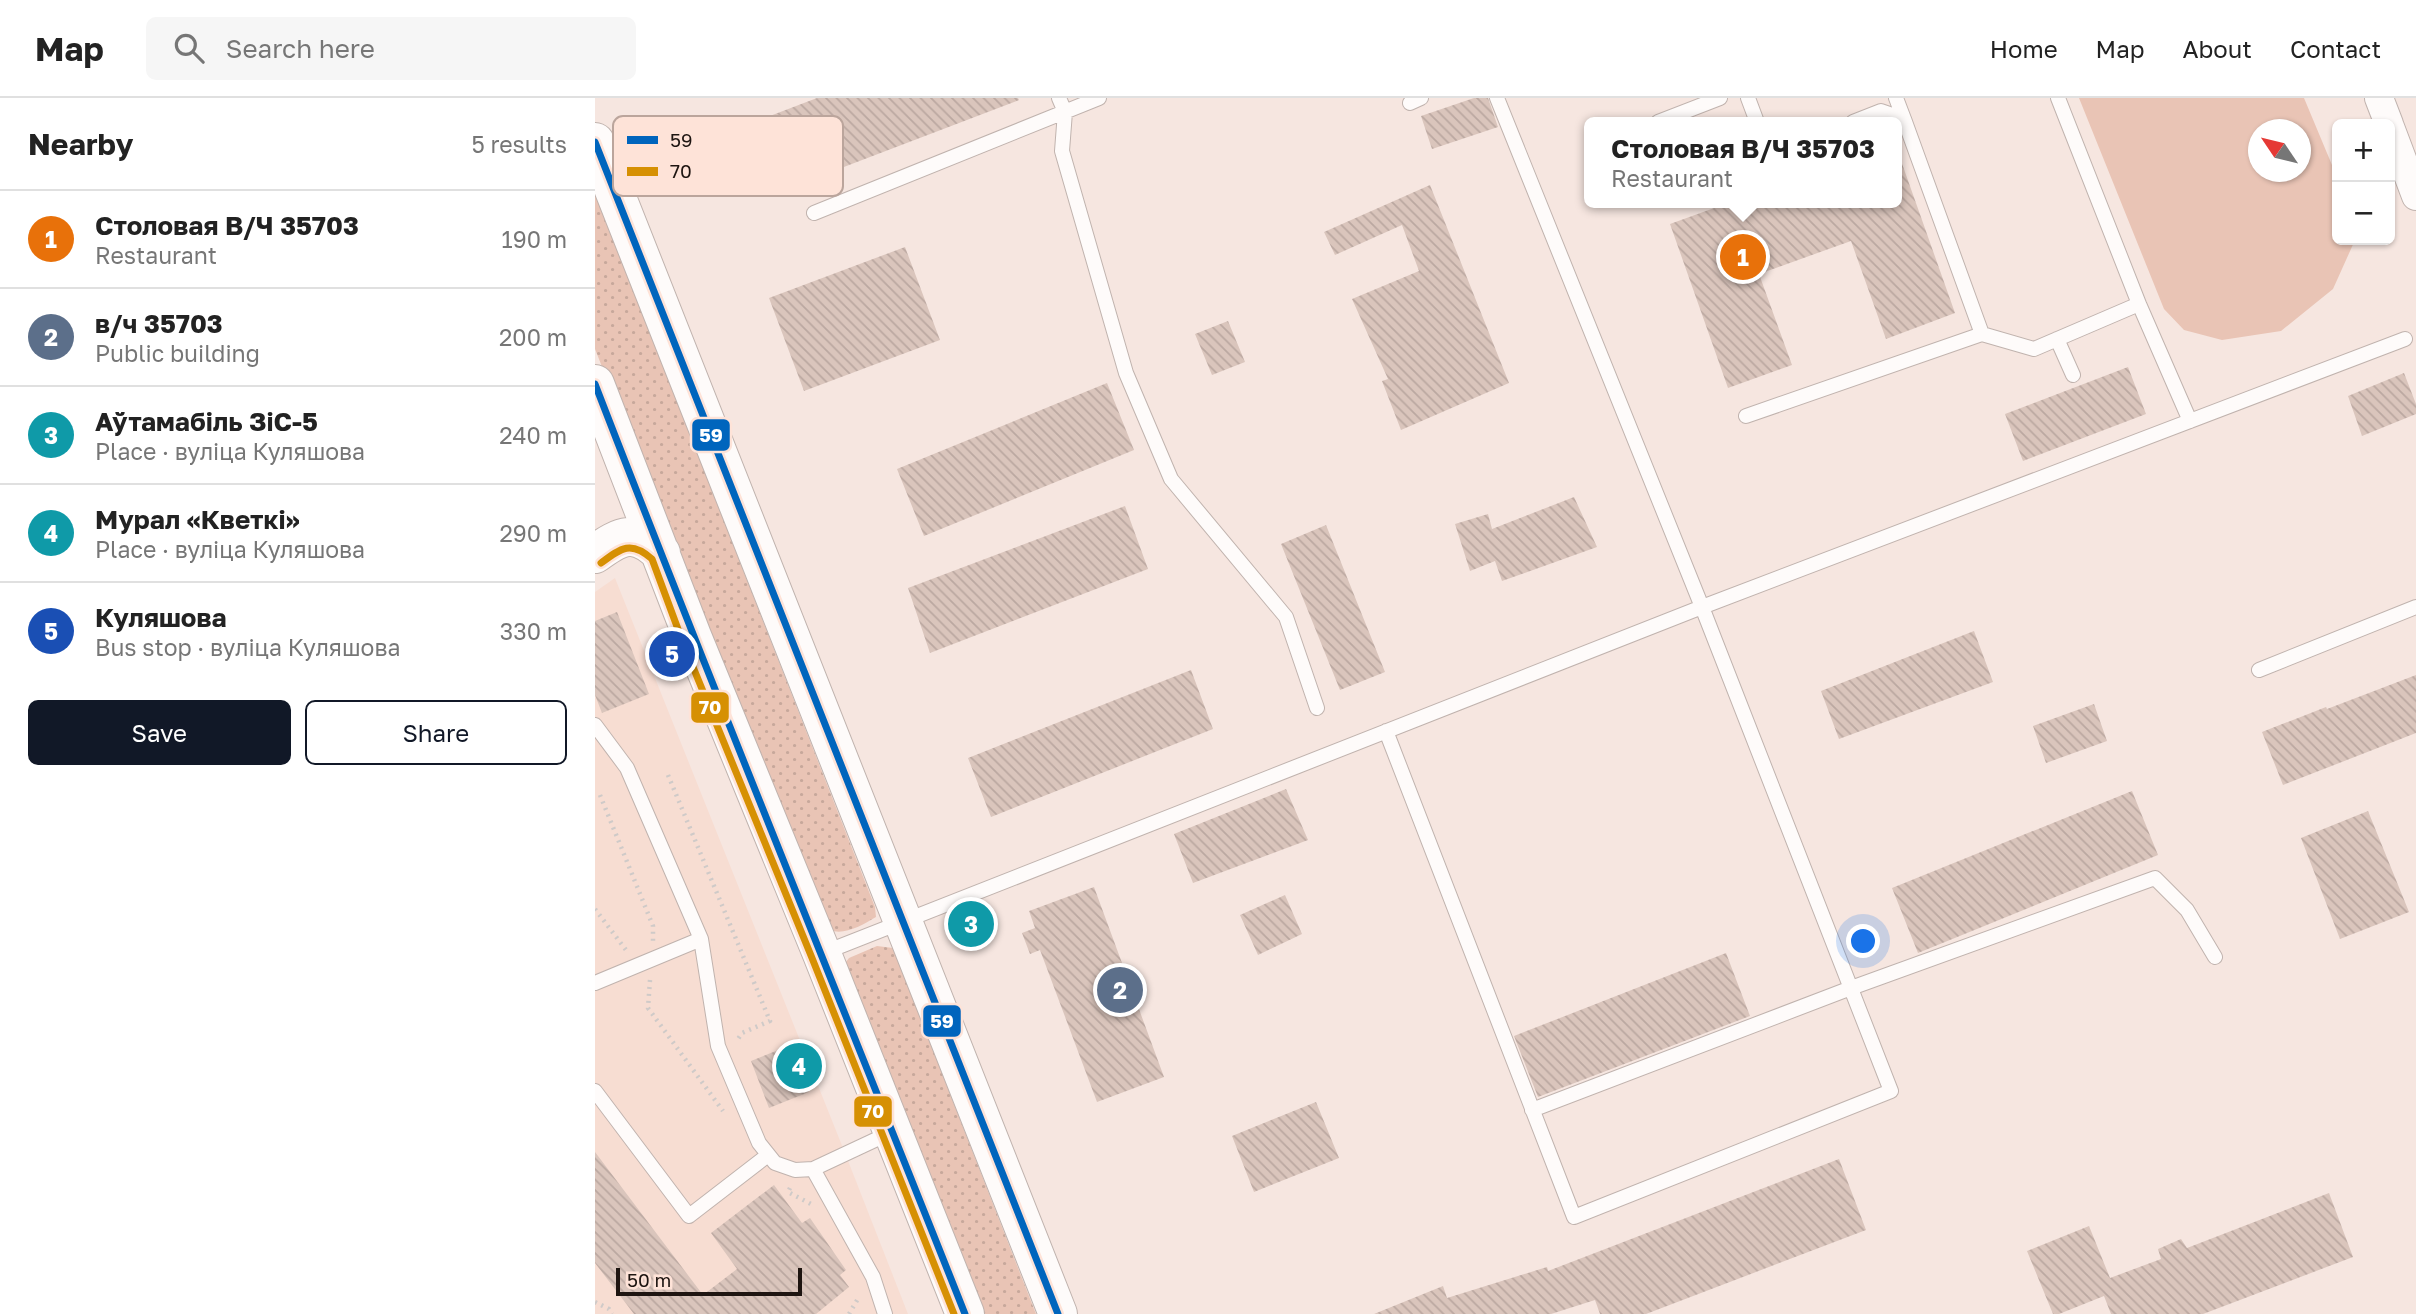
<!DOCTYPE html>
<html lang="en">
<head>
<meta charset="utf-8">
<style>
  :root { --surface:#fff; --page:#f6f6f6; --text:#222; --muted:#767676; --line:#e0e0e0; --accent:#111827 }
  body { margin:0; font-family:"Golos Text",sans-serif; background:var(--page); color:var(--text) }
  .controls { position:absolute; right:21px; top:21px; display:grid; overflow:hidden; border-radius:10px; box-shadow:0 2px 5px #0004 }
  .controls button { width:63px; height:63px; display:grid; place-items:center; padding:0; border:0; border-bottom:2px solid var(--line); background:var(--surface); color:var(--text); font:35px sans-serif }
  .compass { position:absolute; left:1653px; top:21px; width:63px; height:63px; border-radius:50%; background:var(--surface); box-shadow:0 2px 5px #0004; rotate:305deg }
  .scale { position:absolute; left:21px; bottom:18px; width:186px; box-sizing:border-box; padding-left:7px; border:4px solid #1e1511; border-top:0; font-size:19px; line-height:24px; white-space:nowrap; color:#1e1511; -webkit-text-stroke:5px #fee3d8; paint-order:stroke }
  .you { position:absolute; left:1269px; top:844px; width:24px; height:24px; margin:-18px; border:5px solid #fff; border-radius:50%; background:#1a73e8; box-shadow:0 0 0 10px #1a73e833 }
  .badge { display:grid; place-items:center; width:46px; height:46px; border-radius:50%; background:var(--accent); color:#fff; font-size:23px; font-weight:700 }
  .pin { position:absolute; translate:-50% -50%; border:4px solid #fff; box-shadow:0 2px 7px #0006 }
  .popup { position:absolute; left:989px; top:19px; width:318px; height:91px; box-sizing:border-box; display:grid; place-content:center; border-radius:10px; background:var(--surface); filter:drop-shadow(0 2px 5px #0005); font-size:23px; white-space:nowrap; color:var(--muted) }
  .popup b { font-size:26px; color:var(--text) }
  .popup::after { content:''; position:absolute; left:50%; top:100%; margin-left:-14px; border:14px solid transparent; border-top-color:var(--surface) }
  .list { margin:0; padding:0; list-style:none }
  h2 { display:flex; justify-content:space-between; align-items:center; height:91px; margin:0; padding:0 28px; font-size:30px }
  h2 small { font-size:23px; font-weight:400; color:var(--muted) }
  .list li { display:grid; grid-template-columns:46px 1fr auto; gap:21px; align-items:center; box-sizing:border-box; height:98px; padding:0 28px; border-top:2px solid var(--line) }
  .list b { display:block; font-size:26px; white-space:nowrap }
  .list p { margin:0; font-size:23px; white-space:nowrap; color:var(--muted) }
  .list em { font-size:23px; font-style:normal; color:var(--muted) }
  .actions { display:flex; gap:14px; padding:21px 28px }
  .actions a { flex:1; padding:16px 0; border:2px solid var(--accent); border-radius:10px; text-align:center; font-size:24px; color:var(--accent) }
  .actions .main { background:var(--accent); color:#fff }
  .icon { flex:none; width:38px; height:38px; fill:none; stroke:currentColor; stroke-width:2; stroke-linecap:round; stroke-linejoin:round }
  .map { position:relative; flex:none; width:1821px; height:1216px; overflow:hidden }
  header { display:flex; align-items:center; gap:42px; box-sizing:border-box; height:98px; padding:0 35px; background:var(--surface); border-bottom:2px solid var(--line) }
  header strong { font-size:33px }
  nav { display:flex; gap:38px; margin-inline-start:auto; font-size:24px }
  .search { width:490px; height:63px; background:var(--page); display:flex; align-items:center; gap:18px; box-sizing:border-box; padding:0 24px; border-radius:10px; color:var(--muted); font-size:26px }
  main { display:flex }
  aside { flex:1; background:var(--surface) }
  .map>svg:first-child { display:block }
  .built { fill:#f7ddd2 }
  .grass { fill:url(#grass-dots) }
  .pitch { fill:#e9c4b5; fill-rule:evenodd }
  .building { fill:url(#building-back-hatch) }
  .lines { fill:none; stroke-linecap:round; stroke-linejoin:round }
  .lane-casing { stroke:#c0b3ae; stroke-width:16 }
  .street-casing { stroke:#c0b3ae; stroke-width:30 }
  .secondary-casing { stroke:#c0b3ae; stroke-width:40 }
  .path { stroke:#cfcac8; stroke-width:4.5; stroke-dasharray:2 5; stroke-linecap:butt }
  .lane { stroke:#fefbfa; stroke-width:14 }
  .street { stroke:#fefbfa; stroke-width:28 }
  .secondary { stroke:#fefbfa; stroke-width:38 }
  .bus-1-casing { stroke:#fee3d8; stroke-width:12 }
  .bus-2-casing { stroke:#fee3d8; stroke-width:12 }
  .bus-1 { stroke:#0065bd; stroke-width:7 }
  .bus-2 { stroke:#d69003; stroke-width:7 }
  .key { fill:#fee3d8; stroke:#bba59c; stroke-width:2 }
  .key-label { font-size:19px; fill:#1e1511 }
  .line-badge { stroke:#fee3d8; stroke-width:2.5 }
  .badge-label { font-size:19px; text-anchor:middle; font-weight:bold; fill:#fff }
</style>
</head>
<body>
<header>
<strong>Map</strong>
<div class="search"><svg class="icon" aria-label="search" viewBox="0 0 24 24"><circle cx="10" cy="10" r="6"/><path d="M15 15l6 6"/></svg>Search here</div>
<nav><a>Home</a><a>Map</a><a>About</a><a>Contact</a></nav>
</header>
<main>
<aside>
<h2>Nearby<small>5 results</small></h2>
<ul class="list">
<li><span class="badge" style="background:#e8710a">1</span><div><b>Столовая В/Ч 35703</b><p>Restaurant</p></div><em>190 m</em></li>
<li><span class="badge" style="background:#5c6f8a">2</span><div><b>в/ч 35703</b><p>Public building</p></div><em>200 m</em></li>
<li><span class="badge" style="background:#0f9aa8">3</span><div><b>Аўтамабіль ЗіС-5</b><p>Place · вуліца Куляшова</p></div><em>240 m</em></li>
<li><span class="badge" style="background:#0f9aa8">4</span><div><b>Мурал «Кветкі»</b><p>Place · вуліца Куляшова</p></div><em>290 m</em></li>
<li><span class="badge" style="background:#1a4fb4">5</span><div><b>Куляшова</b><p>Bus stop · вуліца Куляшова</p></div><em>330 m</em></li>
</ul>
<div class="actions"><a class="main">Save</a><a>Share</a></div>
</aside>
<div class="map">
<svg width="1821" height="1216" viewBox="0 0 1821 1216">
  <defs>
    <pattern id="grass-dots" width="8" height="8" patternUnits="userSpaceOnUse" patternTransform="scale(1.75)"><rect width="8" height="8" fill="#e9c4b5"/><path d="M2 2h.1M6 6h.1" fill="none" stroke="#c7a89b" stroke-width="1.8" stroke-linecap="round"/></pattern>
    <pattern id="building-back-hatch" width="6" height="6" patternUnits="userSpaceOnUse" patternTransform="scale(1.75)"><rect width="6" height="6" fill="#dac5bc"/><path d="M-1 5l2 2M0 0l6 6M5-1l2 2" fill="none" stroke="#bba8a1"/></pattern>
  </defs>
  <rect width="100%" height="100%" fill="#f6e6e0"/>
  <!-- built -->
  <path class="built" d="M20 480 250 1055 313 1216H0V494Z"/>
  <!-- grass -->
  <path class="grass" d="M0 94 280 809 281 819C264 829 244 841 227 828L0 251Z
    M282 848 298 850 441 1216H381L247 869 254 860Z"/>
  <!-- pitch -->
  <path class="pitch" d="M1484 0H1709L1742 79V142H1760L1738 191 1686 233 1627 242 1589 232 1569 211ZM1664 32H1706V74H1664Z"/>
  <!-- building -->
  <path class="building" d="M222 0H423L424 2 186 93 159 24Z
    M879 0H893L903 29 837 51 826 18Z
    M1305 60 1360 215 1291 241 1256 143 1164 176 1197 267 1133 290 1075 126 1133 105H1302V61Z
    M835 87 914 285 806 332 787 283 793 281 757 201 824 173 807 127 740 157 729 134Z
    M310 149 345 242 209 293 174 200Z
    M633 223 650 264 617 277 600 236Z
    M1533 269 1551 316 1428 363 1410 316Z
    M1809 275 1821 306V316L1767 338 1753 298Z
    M512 285 539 352 329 438 302 371Z
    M979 399 1002 449 907 483 900 463 875 473 860 426 893 416 897 431Z
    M530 408 553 471 335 555 313 490Z
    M731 427 790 574 745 592 686 446Z
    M22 514 54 596 7 615 0 597V523Z
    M1379 533 1398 584 1244 641 1226 593Z
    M596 572 618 631 396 719 373 660Z
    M1821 577V635L1688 687 1667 634 1731 609 1732 611Z
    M1499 606 1512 643 1451 665 1438 628Z
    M691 691 713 742 598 785 579 736Z
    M1537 693 1563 757 1323 855 1297 790Z
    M1773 713 1814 814 1745 841 1706 740Z
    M499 789 569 979 502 1004 445 852 435 856 427 835 440 830 434 813Z
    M690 797 707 836 663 857 645 817Z
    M1131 855 1155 918 943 999 919 938Z
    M196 947 214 994 174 1010 156 963Z
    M721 1004 744 1060 659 1094 637 1038Z
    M0 1054 108 1197 142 1171 116 1135 179 1087 207 1125 215 1120 251 1172 245 1177 254 1189 221 1216H39L0 1165Z
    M1244 1061 1271 1132 1051 1216H1005L1000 1202 956 1216H779L848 1188 852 1200 952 1169 953 1173Z
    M1734 1095 1758 1159 1608 1216H1516L1509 1198 1464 1216H1458L1432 1153 1494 1128 1515 1180 1566 1161 1563 1151 1586 1141 1592 1150Z"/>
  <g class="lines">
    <defs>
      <path id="lane" d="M464 0 470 14 467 53 531 275 576 381 691 519 722 610
        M1153 0 1162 24
        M1301 0 1309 21
        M1463 0 1544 206 1595 323
        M815 5 826 0
        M1063 24 1125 0
        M1258 24 1286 13 1309 21 1387 236
        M219 115 504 0
        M1462 241 1478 277
        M1151 318 1387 236 1439 251 1544 206
        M1664 572 1821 509
        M0 627 32 670 106 841 0 885
        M791 633 979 1119 1296 993 1107 509 902 0
        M106 841 123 948 164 1045 180 1065 200 1072 218 1071 297 1034
        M228 855 1107 509 1810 241
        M0 993 94 1118 173 1057
        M937 1012 1256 890 1560 780 1592 812 1620 859
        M218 1071 278 1179 290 1216"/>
      <path id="street" d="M1784 0 1794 26
        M1795 29 1821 98"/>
      <path id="secondary" d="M0 44 463 1216
        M0 286 97 538 227 856 370 1216
        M0 456C27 436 40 431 66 455"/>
    </defs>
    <!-- lane casing -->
    <use href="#lane" class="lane-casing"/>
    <!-- street casing -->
    <use href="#street" class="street-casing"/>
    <!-- secondary casing -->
    <use href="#secondary" class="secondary-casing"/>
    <!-- path -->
    <path class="path" d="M73 677 175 923 147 935 141 944
      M5 697 58 828V843
      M0 811 31 852
      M55 882 53 910 128 1013
      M195 1090 193 1094 216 1106
      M0 1204 14 1211 17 1216
      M254 1216 264 1199"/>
    <!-- lane -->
    <use href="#lane" class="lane"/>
    <!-- street -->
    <use href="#street" class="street"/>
    <!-- secondary -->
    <use href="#secondary" class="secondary"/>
    <defs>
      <path id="bus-1" d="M0 44 463 1216
        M0 286C120 597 247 906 370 1216"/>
      <path id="bus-2" d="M6 465C26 450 36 442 57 461L87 542 217 860 359 1216"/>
    </defs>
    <!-- bus-1 casing -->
    <use href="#bus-1" class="bus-1-casing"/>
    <!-- bus-2 casing -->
    <use href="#bus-2" class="bus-2-casing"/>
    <!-- bus-1 -->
    <use href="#bus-1" class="bus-1"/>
    <!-- bus-2 -->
    <use href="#bus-2" class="bus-2"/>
  </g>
  <!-- legend -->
  <rect x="18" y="18" width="230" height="80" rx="10" class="key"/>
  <rect x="32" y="38" width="31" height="8" fill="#0065bd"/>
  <rect x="32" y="69" width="31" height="9" fill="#d69003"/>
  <g class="key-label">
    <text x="75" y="49">59</text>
    <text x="75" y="80">70</text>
  </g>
  <g class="line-badge">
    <rect x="96" y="320" width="40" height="34" rx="7" fill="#0065bd"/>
    <rect x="95" y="593" width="40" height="33" rx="7" fill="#d69003"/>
    <rect x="327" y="906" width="40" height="34" rx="7" fill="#0065bd"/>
    <rect x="258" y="997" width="40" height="33" rx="7" fill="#d69003"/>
  </g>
  <g class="badge-label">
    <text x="116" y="344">59</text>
    <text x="115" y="616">70</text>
    <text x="347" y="930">59</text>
    <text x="278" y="1020">70</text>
  </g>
</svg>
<div class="controls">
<button>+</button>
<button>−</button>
</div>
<svg class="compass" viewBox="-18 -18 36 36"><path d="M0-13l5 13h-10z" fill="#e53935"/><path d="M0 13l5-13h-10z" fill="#767676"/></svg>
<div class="scale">50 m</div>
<div class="you"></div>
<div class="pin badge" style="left:1148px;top:159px;background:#e8710a">1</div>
<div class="popup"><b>Столовая В/Ч 35703</b>Restaurant</div>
<div class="pin badge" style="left:525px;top:892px;background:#5c6f8a">2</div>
<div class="pin badge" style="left:376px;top:826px;background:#0f9aa8">3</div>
<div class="pin badge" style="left:204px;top:968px;background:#0f9aa8">4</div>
<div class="pin badge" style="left:77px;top:556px;background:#1a4fb4">5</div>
</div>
</main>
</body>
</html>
